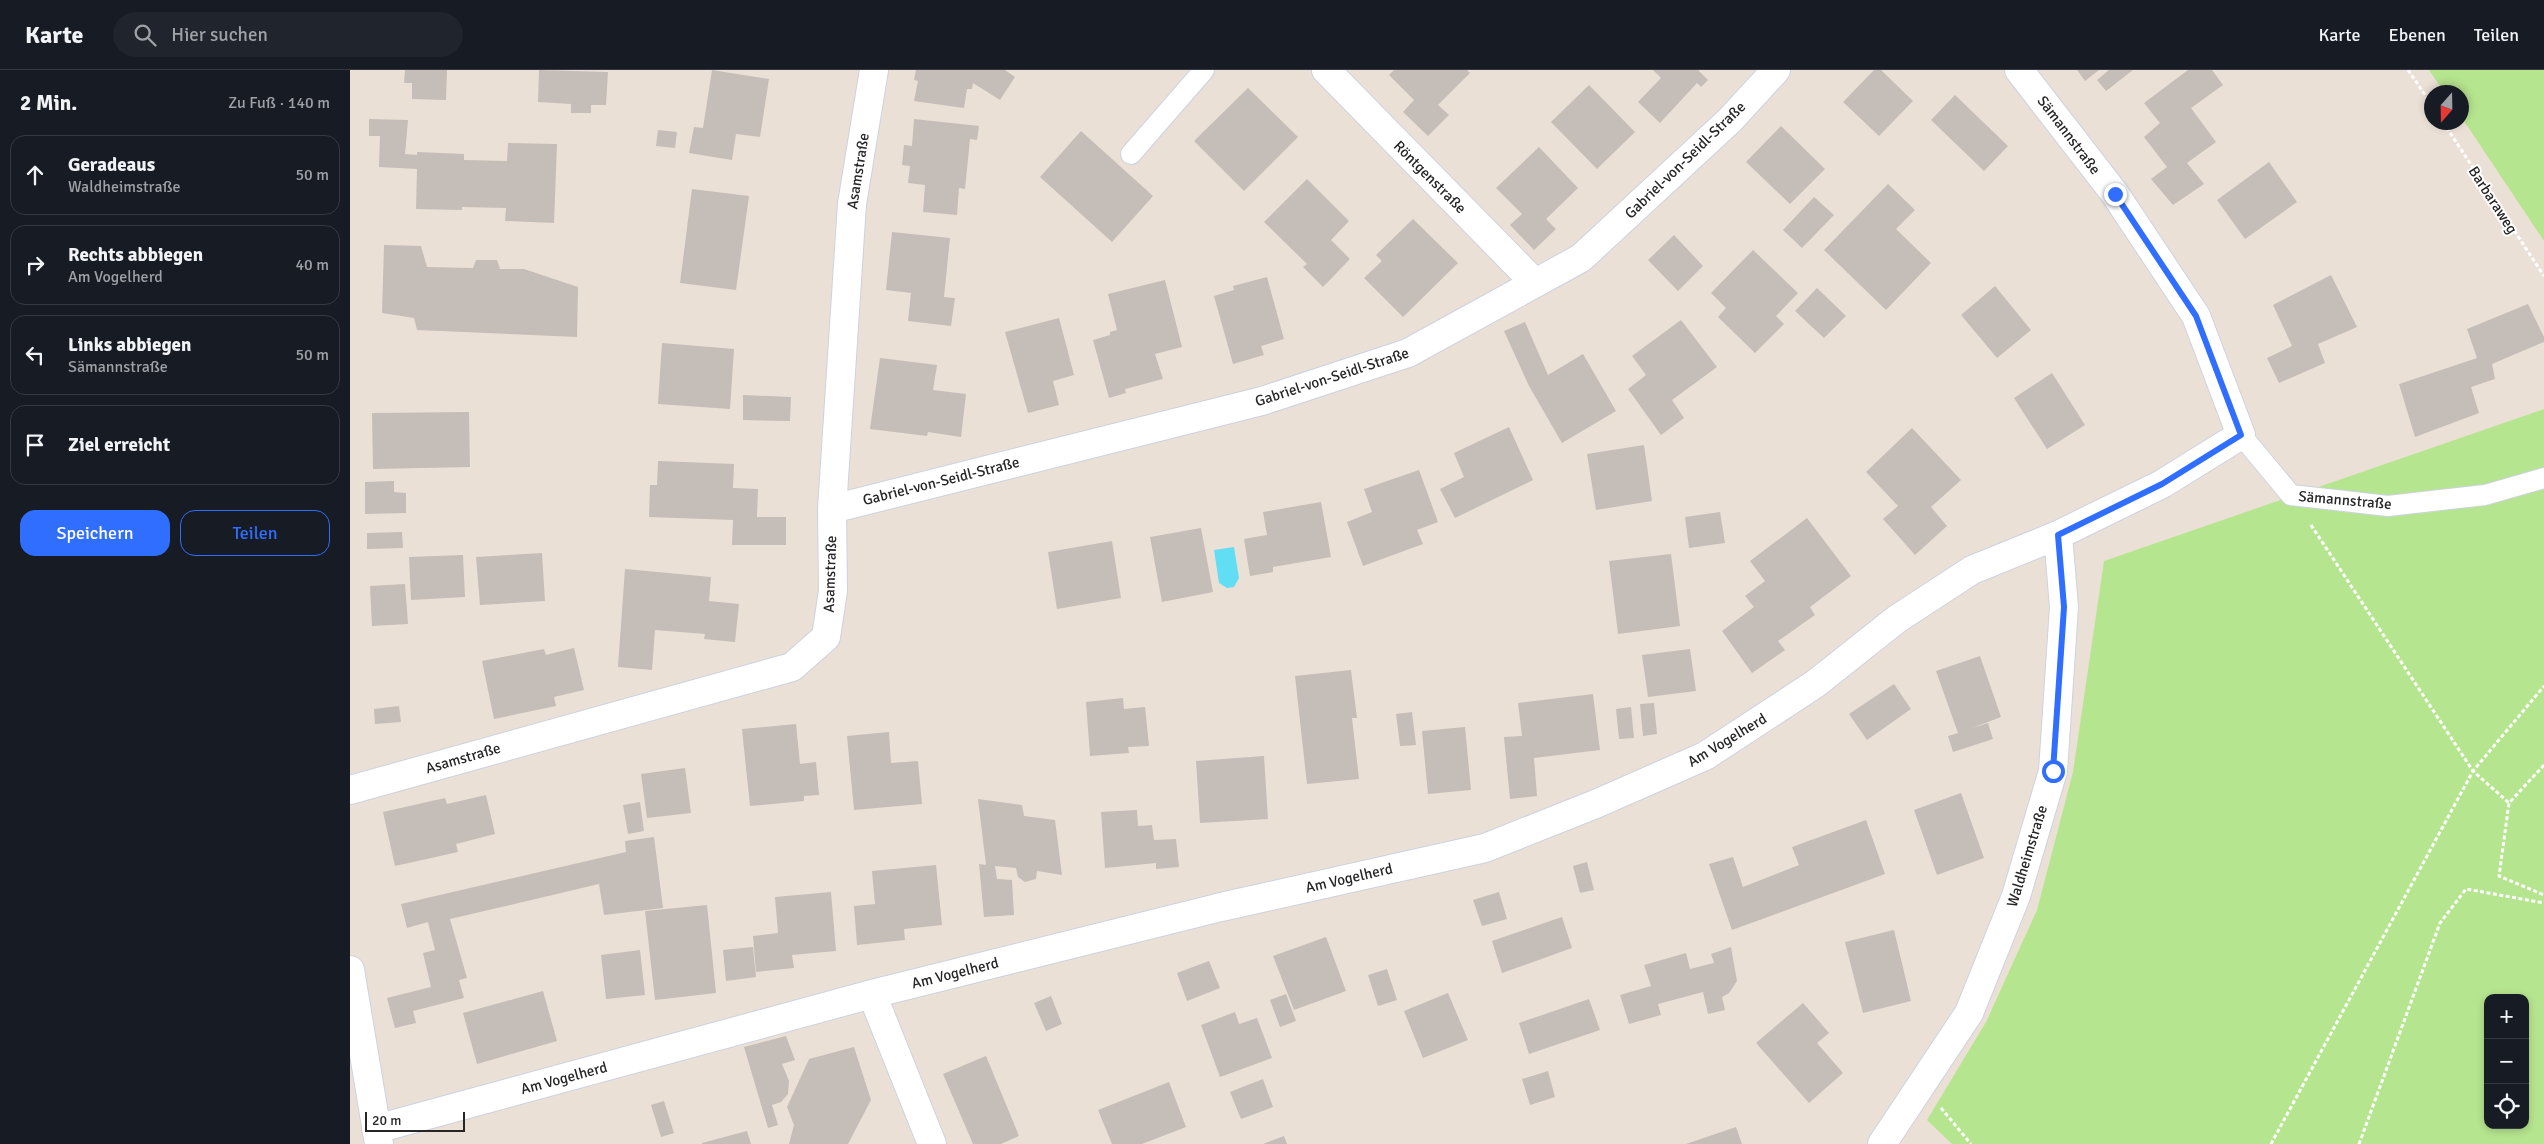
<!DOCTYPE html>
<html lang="de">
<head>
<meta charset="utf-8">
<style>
  :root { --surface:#171b24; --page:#20242c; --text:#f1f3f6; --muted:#9ea1a6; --line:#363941; --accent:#2f6eff }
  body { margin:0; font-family:Signika,sans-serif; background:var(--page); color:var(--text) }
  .controls { position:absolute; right:15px; bottom:15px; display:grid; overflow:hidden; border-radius:10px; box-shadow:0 2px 8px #0003 }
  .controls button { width:45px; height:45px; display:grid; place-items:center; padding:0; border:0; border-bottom:1px solid var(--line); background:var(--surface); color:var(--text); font:25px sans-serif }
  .compass { position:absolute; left:2074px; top:15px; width:45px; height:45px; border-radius:50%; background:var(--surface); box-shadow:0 2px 8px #0003; rotate:200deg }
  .scale { position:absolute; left:15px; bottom:12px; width:100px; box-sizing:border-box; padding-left:5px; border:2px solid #262626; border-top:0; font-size:14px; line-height:18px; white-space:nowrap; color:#262626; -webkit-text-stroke:4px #fff; paint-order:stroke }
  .stop { position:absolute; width:15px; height:15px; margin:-11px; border:4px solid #2f6eff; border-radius:50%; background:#fff }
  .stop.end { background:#2f6eff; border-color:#fff; box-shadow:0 1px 5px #0008 }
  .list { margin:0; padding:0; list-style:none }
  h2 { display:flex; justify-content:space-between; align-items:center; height:65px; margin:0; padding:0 20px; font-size:21px }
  h2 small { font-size:16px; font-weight:400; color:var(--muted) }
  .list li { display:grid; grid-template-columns:32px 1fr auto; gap:15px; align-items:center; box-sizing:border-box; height:80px; margin:0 10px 10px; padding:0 10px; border:1px solid var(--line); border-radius:15px }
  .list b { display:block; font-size:19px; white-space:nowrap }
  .list p { margin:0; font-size:16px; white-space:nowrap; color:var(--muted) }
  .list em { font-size:16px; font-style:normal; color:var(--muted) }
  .actions { display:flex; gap:10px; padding:15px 20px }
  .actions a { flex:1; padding:11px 0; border:1px solid var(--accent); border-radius:15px; text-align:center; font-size:18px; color:var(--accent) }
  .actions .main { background:var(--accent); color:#fff }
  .icon { flex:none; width:28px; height:28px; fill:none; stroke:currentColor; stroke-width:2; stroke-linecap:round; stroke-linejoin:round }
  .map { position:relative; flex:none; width:2194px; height:1074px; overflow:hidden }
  header { display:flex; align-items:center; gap:30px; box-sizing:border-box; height:70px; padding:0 25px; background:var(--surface); border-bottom:1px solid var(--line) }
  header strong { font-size:24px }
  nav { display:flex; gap:28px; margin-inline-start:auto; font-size:18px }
  .search { width:350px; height:45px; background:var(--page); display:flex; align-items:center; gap:12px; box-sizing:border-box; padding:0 18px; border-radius:28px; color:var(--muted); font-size:19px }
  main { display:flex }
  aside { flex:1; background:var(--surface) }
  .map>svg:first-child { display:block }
  .green { fill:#b6e58f; fill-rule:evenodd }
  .water { fill:#62def4 }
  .building { fill:#c5bdb7 }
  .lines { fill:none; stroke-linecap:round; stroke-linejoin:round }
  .service-casing { stroke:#ccd2e1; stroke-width:22 }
  .minor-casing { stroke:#ccd2e1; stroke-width:30 }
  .tertiary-casing { stroke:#ccd2e1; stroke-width:30 }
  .path { stroke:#fff; stroke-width:3; stroke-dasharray:4 2.5; stroke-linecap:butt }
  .service { stroke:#fff; stroke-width:20 }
  .minor { stroke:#fff; stroke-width:28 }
  .tertiary { stroke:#fff; stroke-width:28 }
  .route { stroke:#2f6eff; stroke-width:6 }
  .labels { text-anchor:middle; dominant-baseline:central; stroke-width:4; stroke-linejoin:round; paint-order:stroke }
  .street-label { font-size:15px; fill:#262626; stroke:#fff }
</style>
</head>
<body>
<header>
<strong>Karte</strong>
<div class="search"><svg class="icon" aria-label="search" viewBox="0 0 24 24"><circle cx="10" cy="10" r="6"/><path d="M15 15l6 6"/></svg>Hier suchen</div>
<nav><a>Karte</a><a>Ebenen</a><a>Teilen</a></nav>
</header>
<main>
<aside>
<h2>2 Min.<small>Zu Fuß · 140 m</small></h2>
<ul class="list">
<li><svg class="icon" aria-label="ahead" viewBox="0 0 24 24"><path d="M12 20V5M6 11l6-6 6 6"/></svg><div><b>Geradeaus</b><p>Waldheimstraße</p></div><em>50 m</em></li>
<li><svg class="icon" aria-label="right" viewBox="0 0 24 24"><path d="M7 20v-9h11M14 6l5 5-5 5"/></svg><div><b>Rechts abbiegen</b><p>Am Vogelherd</p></div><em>40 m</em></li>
<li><svg class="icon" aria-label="left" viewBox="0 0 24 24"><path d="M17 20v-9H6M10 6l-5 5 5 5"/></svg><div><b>Links abbiegen</b><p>Sämannstraße</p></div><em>50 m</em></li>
<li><svg class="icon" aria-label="arrive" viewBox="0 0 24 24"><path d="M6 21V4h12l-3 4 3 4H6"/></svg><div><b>Ziel erreicht</b></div></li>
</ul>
<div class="actions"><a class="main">Speichern</a><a>Teilen</a></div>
</aside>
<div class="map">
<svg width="2194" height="1074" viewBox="0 0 2194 1074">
  <rect width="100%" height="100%" fill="#ebe0d6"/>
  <!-- green -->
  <path class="green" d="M2079 0H2194V171L2112 48V22H2094Z
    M2194 339V1074H1602L1577 1050 1636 952 1687 840 1723 702 1754 491ZM2138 928H2175V1055H2138Z"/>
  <!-- water -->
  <path class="water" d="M884 477 889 508 884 517 877 518 869 513 864 480Z"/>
  <!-- building -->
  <path class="building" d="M55 0H97L96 30 62 29V13H54Z
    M189 0 258 2 256 35H241V43H221V34L188 32Z
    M362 0 419 9 410 67 386 64 382 90 339 83 344 57 353 58Z
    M566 0H655L665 7 650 30 623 13 622 19H617L614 38 564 31 568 11 564 10Z
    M1044 0H1117L1120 3 1088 35 1099 45 1078 66 1053 42 1064 30 1039 5Z
    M1303 0H1348L1358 10 1351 17 1347 13 1310 53 1288 32 1311 8Z
    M1524 0H1531L1563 31 1529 66 1493 32Z
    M1727 0H1749L1735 11Z
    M1759 0H1783L1756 21 1747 10Z
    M1838 0H1862L1873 15 1841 38 1866 72 1837 93 1854 114 1823 135 1801 109 1817 97 1794 67 1810 53 1794 33Z
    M1239 15 1285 62 1247 99 1201 52Z
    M898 18 948 67 894 121 844 71Z
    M1605 25 1658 76 1634 101 1581 50Z
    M19 49 58 50 55 84 67 85V82L114 84V90L157 91 158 73 207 74 204 153 155 151 156 138 112 137V140L66 139 67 99 29 97 30 66H19Z
    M564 49 629 56 627 70 620 69 615 119 609 118 607 145 573 142 575 115 558 113 560 96 552 95 554 75 562 76Z
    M1431 56 1475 99 1440 134 1396 92Z
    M308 60 327 62 325 78 306 76Z
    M731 61 803 126 762 172 690 107Z
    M1189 77 1228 118 1196 149 1206 159 1184 180 1160 155 1172 144 1146 118Z
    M1919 92 1947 132 1895 169 1867 130Z
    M957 109 999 151 981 170 1000 189 973 217 953 197 957 194 914 152Z
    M1538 114 1565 140 1546 159 1581 193 1536 240 1474 180Z
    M342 119 399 126 386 220 330 213Z
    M1464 127 1484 145 1452 178 1433 160Z
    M1063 149 1108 193 1053 247 1014 208 1032 191 1026 185Z
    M542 162 600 168 594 227 605 228 601 256 558 251 561 223 536 220Z
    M1324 165 1353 196 1328 221 1298 190Z
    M34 175 71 176 77 197 123 198 126 190H147L150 199H174L228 217 227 267 67 260 64 248 32 243Z
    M1403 180 1448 223 1426 246 1434 254 1405 283 1368 247 1376 238 1361 223Z
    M1981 205 2007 257 1968 274 1975 293 1929 313 1917 288 1942 276 1923 235Z
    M917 207 934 269 911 276 914 285 883 294 864 226 884 220 883 216Z
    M815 210 832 277 805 284 813 309 775 319 776 323 759 328 743 270 760 265V262L767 260 758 224Z
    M1645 216 1681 260 1647 288 1611 245Z
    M1467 218 1496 246 1474 268 1445 241Z
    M2178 234 2194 267V272L2142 294 2145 309 2121 317 2129 343 2065 367 2049 314 2127 288 2117 259Z
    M709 248 724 305 703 311 709 335 678 343 655 262Z
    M1331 250 1367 297 1322 330 1334 348 1311 365 1278 319 1296 305 1282 286Z
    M1175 252 1198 305 1233 284 1266 341 1212 373 1179 316 1154 261Z
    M312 273 384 279 380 339 308 334Z
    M530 288 587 295 583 320 616 324 611 367 578 362 577 366 520 359Z
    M1702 303 1735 355 1697 379 1664 328Z
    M393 325 441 327 440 351 393 350Z
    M119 342 120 397 23 399 22 343Z
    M1159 357 1183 410 1105 448 1090 419 1114 407 1104 383Z
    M1562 358 1611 410 1581 437 1597 456 1565 485 1533 449 1548 436 1516 402Z
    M1294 375 1302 431 1246 440 1237 384Z
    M308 391 384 394 383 418 408 419 407 447H436V475H382L383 450 299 447 300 415H307Z
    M1069 400 1088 452 1067 460 1073 474 1013 496 997 452 1022 442 1014 419Z
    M44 411V422L56 423V443L15 444V412Z
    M971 432 981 487 923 497V502L900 506 894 469 917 465 913 442Z
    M1370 442 1375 473 1339 478 1335 447Z
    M1457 448 1501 506 1460 537 1465 545 1428 571 1435 580 1402 603 1372 561 1404 537 1395 526 1415 511 1400 491Z
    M851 458 863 522 812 532 800 467Z
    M52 462 53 478 17 479V463Z
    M762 471 771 528 707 539 698 482Z
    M192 483 195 531 130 535 126 487Z
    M1321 484 1330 556 1268 564 1259 491Z
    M113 485 115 527 61 530 59 487Z
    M275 499 361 507 359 531 389 534 385 572 354 569 355 564 305 560 302 600 268 597Z
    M55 514 58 554 22 556 20 516Z
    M224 578 234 620 204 627 206 636 144 649 132 591 194 579 196 585Z
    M1340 579 1346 621 1298 627 1292 585Z
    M1630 586 1651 647 1622 658 1638 653 1643 669 1603 682 1598 666 1608 663 1586 601Z
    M1001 600 1007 648H1002L1009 709 957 714 945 606Z
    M1544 614 1561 639 1517 670 1499 644Z
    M1243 624 1250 680 1184 688 1187 726 1160 729 1154 667 1172 666 1168 633Z
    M773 628 774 639 795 637 799 676 778 677 779 683 740 686 736 632Z
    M1304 633 1307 664 1293 666 1290 634Z
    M49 636 51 652 25 654 24 639Z
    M1281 637 1284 668 1269 669 1266 639Z
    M1062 642 1066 675 1050 676 1046 644Z
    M446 654 450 694 466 692 469 725 454 726V731L400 736 392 659Z
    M1115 657 1121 720 1078 724 1072 661Z
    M539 662 541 693 568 691 572 734 504 740 497 666Z
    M914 686 918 749 850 753 846 691Z
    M335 698 341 743 297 748 291 704Z
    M1611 723 1634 788 1587 805 1564 740Z
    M136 725 145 764 106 774 108 782 45 796 33 742 95 728 97 734Z
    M628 729 672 735 674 746 705 750 712 805 687 801 686 809 675 812 668 807 666 798 645 796 647 809 662 810 664 845 634 847 629 794 636 795Z
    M290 732 294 761 278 764 273 735Z
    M787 740 788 756 802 755 804 770 826 769 829 797 806 799V793L755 798 751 742Z
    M1516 750 1535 804 1382 860 1359 794 1383 787 1393 817 1449 795 1442 777Z
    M304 767 313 838 254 845 249 814 100 849 117 908 109 910 114 928 63 941 66 953 45 958 37 928 81 917 73 883 85 880 78 852 57 858 51 834 276 782 275 771Z
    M1237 792 1244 820 1230 823 1223 796Z
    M586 795 592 855 554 859 555 870 507 875 504 836 525 834 522 801Z
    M481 822 486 881 442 885 444 898 406 902 403 866 428 863 425 827Z
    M1149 822 1157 849 1132 856 1123 830Z
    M357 835 366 923 305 930 295 841Z
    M1212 847 1222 878 1152 903 1142 871Z
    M1544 860 1561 931 1513 943 1495 872Z
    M976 867 996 921 944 940 923 886Z
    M403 877 406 907 376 911 373 880Z
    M1381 877 1387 911 1379 923 1372 927 1375 940 1358 944 1353 922 1308 934 1311 945 1279 954 1270 925 1301 916 1294 895 1336 883 1340 899 1364 893 1361 884Z
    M290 880 295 925 256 929 251 885Z
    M859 891 870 918 837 931 827 903Z
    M1037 899 1047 930 1028 936 1018 905Z
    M193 921 207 971 127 994 113 943Z
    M1098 923 1118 970 1073 988 1054 941Z
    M936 924 946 951 930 957 920 930Z
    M701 926 712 954 696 961 684 933Z
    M1239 929 1250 960 1179 984 1169 953Z
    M1453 933 1479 963 1467 973 1493 1003 1459 1033 1406 973Z
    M885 942 889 954 907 948 922 988 870 1007 851 955Z
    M436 966 445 990 432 994 439 1011 438 1024 431 1032 422 1035 428 1055 418 1058 394 977Z
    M504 977 521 1030 498 1074H439L444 1055 437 1037 459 989Z
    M636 986 669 1066 651 1074H623L593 1004Z
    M1198 1001 1205 1027 1180 1035 1172 1009Z
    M913 1009 923 1037 891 1049 880 1022Z
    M819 1012 836 1057 792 1074H762L748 1040Z
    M314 1031 324 1063 311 1067 301 1035Z
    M1386 1057 1392 1074H1336Z
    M397 1061 401 1074H352V1073Z
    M934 1066 937 1074H913Z"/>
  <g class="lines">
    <defs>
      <path id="service" d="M781 84 854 0
        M1891 365 1941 425 2038 436 2135 425 2194 408"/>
      <path id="minor" d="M976 0 1185 213
        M482 439 912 331 1058 283 1231 188 1380 50 1426 0
        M0 720 442 597 476 567 483 521 482 439 502 134 524 0
        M522 924 582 1074
        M26 1059 522 924 871 837 1135 778 1248 733 1355 686 1465 614 1547 549 1622 500 1708 465 1812 414 1891 365 1846 246 1765 124 1669 0
        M1532 1074 1619 943 1666 826 1703 701 1714 537 1708 465"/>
      <path id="tertiary" d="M0 900 29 1074"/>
    </defs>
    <!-- service casing -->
    <use href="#service" class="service-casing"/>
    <!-- minor casing -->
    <use href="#minor" class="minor-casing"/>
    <!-- tertiary casing -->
    <use href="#tertiary" class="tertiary-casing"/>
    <!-- path -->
    <path class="path" d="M2058 0 2082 35
      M2093 52 2194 206
      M1961 455 2123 701 2159 733
      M2194 695 2159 733 2149 806 2194 825
      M1591 1038 1621 1074
      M1921 1074 2123 701 2194 616
      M2009 1074 2090 853 2116 819 2194 833"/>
    <!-- service -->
    <use href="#service" class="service"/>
    <!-- minor -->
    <use href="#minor" class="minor"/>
    <!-- tertiary -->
    <use href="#tertiary" class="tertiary"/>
  </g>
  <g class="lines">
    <!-- route -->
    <path class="route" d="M1703 701 1714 537 1708 465 1812 414 1891 365 1846 246 1765 124"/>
  </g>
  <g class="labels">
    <!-- street labels -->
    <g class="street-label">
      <text transform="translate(1719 65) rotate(53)">Sämannstraße</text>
      <text transform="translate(1335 90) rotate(-44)">Gabriel-von-Seidl-Straße</text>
      <text transform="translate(508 101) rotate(-81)">Asamstraße</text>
      <text transform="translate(1080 107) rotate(45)">Röntgenstraße</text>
      <text transform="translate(2143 130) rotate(57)">Barbaraweg</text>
      <text transform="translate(982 307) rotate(-18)">Gabriel-von-Seidl-Straße</text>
      <text transform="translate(591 411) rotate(-14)">Gabriel-von-Seidl-Straße</text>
      <text transform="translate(1995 430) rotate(5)">Sämannstraße</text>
      <text transform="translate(480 504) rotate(-88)">Asamstraße</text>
      <text transform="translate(1377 670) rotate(-31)">Am Vogelherd</text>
      <text transform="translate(113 688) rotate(-16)">Asamstraße</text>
      <text transform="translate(1677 786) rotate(-73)">Waldheimstraße</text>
      <text transform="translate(999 808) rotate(-13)">Am Vogelherd</text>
      <text transform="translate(605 903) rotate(-14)">Am Vogelherd</text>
      <text transform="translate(214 1008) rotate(-15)">Am Vogelherd</text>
    </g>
  </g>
</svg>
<div class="controls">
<button>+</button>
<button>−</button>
<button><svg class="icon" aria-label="locate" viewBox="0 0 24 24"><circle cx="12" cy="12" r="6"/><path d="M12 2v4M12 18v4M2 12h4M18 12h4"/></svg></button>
</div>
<svg class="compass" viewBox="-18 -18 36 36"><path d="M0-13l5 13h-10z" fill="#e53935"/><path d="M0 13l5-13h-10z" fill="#9ea1a6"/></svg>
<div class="scale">20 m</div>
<div class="stop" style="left:1703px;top:701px"></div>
<div class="stop end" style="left:1765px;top:124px"></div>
</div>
</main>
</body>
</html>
